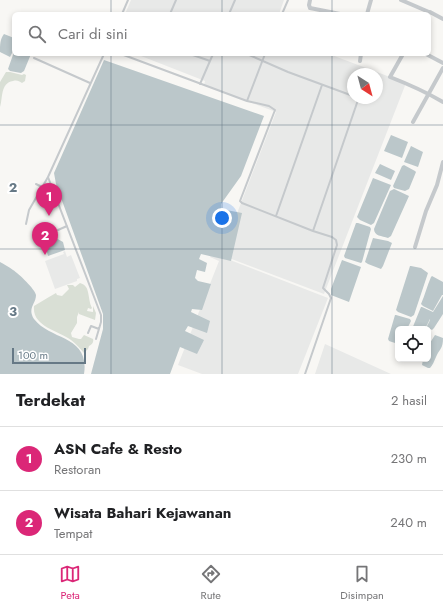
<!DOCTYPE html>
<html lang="id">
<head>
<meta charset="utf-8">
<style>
  :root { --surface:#fff; --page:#f2f2f2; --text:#202124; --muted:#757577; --line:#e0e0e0; --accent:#db2777 }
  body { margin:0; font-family:Jost,sans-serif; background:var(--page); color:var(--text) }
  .controls { position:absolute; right:12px; bottom:12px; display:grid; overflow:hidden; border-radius:6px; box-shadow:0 2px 6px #0003 }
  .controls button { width:36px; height:36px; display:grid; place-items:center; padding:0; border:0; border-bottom:1px solid var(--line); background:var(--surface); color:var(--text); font:20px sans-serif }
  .compass { position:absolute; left:347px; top:68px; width:36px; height:36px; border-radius:50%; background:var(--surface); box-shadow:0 2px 6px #0003; rotate:144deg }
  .scale { position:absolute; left:12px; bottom:10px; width:74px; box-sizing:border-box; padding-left:4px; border:2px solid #667986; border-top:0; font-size:11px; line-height:14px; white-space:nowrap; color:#667986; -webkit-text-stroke:3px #fff; paint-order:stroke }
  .you { position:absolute; left:222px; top:218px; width:14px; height:14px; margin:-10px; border:3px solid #fff; border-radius:50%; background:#1a73e8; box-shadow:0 0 0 6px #1a73e833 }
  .badge { display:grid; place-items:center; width:26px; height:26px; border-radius:50%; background:var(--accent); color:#fff; font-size:13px; font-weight:700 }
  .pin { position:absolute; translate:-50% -33px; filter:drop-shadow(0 1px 2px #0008) }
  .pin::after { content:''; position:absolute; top:21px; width:14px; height:12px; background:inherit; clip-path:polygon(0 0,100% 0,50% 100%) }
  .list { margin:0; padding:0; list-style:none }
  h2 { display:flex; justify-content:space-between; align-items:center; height:52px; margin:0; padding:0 16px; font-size:17px }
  h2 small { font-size:13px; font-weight:400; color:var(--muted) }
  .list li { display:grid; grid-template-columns:26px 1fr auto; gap:12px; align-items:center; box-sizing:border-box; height:64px; padding:0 16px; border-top:1px solid var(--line) }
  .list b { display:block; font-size:15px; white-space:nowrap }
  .list p { margin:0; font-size:13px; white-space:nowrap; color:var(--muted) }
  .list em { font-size:13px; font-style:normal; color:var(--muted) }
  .icon { flex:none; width:22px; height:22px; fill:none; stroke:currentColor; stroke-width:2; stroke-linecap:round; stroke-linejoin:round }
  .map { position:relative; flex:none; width:443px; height:374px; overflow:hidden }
  .search { position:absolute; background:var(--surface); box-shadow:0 2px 6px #0003; left:12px; right:12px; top:12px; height:44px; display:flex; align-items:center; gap:10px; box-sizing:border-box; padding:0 14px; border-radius:6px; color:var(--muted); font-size:15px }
  .sheet { height:180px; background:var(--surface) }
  nav { display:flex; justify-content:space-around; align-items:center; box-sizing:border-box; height:56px; border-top:1px solid var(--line); background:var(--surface); font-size:11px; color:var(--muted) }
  nav a { display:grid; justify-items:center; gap:2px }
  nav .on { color:var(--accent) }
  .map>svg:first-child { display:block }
  .built { fill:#e8e9e8; fill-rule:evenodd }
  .green { fill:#d9dfd5 }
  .water { fill:#bbc7ca }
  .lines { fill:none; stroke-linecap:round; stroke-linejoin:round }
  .service { stroke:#c5c9cc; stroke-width:2 }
  .minor { stroke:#c5c9cc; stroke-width:4 }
  .grid { fill:none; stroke:#667986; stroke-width:1; stroke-opacity:0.55 }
  .grid-label { font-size:13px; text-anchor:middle; font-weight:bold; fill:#667986; stroke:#fff; stroke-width:4; stroke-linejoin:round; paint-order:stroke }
</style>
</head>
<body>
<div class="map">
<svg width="443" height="374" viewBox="0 0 443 374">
  <rect width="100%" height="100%" fill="#f8f7f4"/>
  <!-- built -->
  <path class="built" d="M131 0H284L279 14H125Z
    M136 54H329L406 83 324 294 221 255 276 112 204 85 205 81ZM353 74H377V98H353Z
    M65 251 67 257 71 255 80 278 77 279V281L55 289 45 261 64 254 63 252Z
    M212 253 328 298 298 374H202L178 365 219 261 210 257Z
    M325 344 391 374H315Z"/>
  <!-- green -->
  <path class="green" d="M6 72H10L22 75 24 74 26 75 25 81 22 83C19 81 17 80 13 81 0 83 3 99 0 107V82Z
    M80 283C91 286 87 298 92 308L91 309 88 308 87 311 93 312V306L96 313 95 320 79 314V312L77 317V323L71 333 72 337 79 339H81L84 335 93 339C94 342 92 345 89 346L88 349 84 353C80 348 76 344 71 340 58 330 32 327 34 306L49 297 56 293 57 295 62 296 69 289 67 285H73L75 287Z"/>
  <!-- water -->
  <path class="water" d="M4 34 14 38V49L10 57 0 52C0 45 0 39 4 34Z
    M14 52V54H31L24 71 21 73 10 71 8 69Z
    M104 60 264 116 241 176 221 204V209L242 213 231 261 201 254 199 259 207 263 205 272 197 270 195 278 198 281 211 284 202 310 192 309 191 312 210 321 207 333 188 326 185 331 204 340 197 354 180 347 170 374H91L103 329V314L56 184 54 173Z
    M391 135 408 142 402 158 384 151Z
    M411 146 423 152 418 167 404 162Z
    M380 164 395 171 391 180 375 173Z
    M404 165 415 171 416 172 409 189 405 191 394 188 393 186 402 166Z
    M373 178 391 185 374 223 371 225 360 220 357 217Z
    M394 189 409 196 391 236 388 238C382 236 374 236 374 229L390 191Z
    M356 223H358L370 227 371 229 362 262 361 263 345 258 344 256Z
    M49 236 54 237 63 242 65 250 48 256 44 240 45 237Z
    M373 238 388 241 392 243 383 266 381 269 368 264 365 262Z
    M342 260 361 267 349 302 331 295V289Z
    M0 262C4 264 9 267 13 270 19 274 35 289 36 295 36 304 27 308 34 319 51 341 90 335 84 374H0Z
    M410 266H411L421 268 428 273 414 315 411 317 398 312 396 310Z
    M432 276 443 282V295H442L433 311 423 306 421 304C425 295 427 286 431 277Z
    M443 296V314L434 328 432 330 427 327V326L430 320V319L425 329H412L421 307H422L433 312Z
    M395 315H396L410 319 411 321 407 329H398V344L389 341 388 339Z
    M435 335 443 338C443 349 440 348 436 357 434 361 433 365 430 368H428L422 365 423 359H428V346Z"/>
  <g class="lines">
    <!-- service -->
    <path class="service" d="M122 14 128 0
      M170 14 176 0
      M229 14 235 0
      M282 14 288 0
      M121 54 247 101 269 106 275 110 240 201 242 203 313 231 332 237 336 240 337 245 323 288 329 294 331 298 305 374
      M190 54 210 61
      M247 54 288 72 353 96
      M34 58 90 83
      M200 84 213 54
      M247 101 265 54
      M48 177 101 315V322L96 339
      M36 184 42 187
      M276 216 322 85
      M26 224 29 210 48 177 104 54
      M58 230 67 226
      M313 231 358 100V98
      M88 333 91 326 99 329"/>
    <!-- minor -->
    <path class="minor" d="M310 0 309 5 310 8 340 14
      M401 0 429 12
      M367 14 371 0
      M427 14 430 12 443 19
      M403 54 390 77C408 84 426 92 443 102
      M426 54 443 63
      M360 61 361 54
      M413 122 443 68
      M415 247 426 211 437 185 443 162"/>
  </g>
  <!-- grid -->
  <path class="grid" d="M111 0V14M222 0V14M332 0V14M111 54V374M222 54V374M332 54V374M0 125H443M0 249H443"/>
  <g class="grid-label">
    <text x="13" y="192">2</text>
    <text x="13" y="316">3</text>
  </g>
</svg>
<div class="controls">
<button><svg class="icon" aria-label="locate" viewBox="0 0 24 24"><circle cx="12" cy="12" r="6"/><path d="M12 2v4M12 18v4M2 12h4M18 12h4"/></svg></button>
</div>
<svg class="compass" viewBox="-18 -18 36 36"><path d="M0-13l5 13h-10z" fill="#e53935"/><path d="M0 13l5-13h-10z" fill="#757577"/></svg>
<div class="scale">100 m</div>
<div class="you"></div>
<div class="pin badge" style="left:49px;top:216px">1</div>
<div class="pin badge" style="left:45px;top:255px">2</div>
<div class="search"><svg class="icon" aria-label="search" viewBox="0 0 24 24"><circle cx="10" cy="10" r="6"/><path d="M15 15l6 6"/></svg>Cari di sini</div>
</div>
<section class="sheet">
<h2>Terdekat<small>2 hasil</small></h2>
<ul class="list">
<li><span class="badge">1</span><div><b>ASN Cafe &amp; Resto</b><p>Restoran</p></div><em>230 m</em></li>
<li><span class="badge">2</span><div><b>Wisata Bahari Kejawanan</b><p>Tempat</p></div><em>240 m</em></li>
</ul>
</section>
<nav>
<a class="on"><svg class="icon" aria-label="map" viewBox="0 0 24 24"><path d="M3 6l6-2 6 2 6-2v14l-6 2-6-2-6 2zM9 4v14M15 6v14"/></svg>Peta</a>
<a><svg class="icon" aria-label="directions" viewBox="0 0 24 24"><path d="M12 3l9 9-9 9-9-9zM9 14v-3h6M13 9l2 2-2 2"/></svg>Rute</a>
<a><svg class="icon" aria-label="saved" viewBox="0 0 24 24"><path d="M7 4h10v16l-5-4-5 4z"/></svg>Disimpan</a>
</nav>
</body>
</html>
